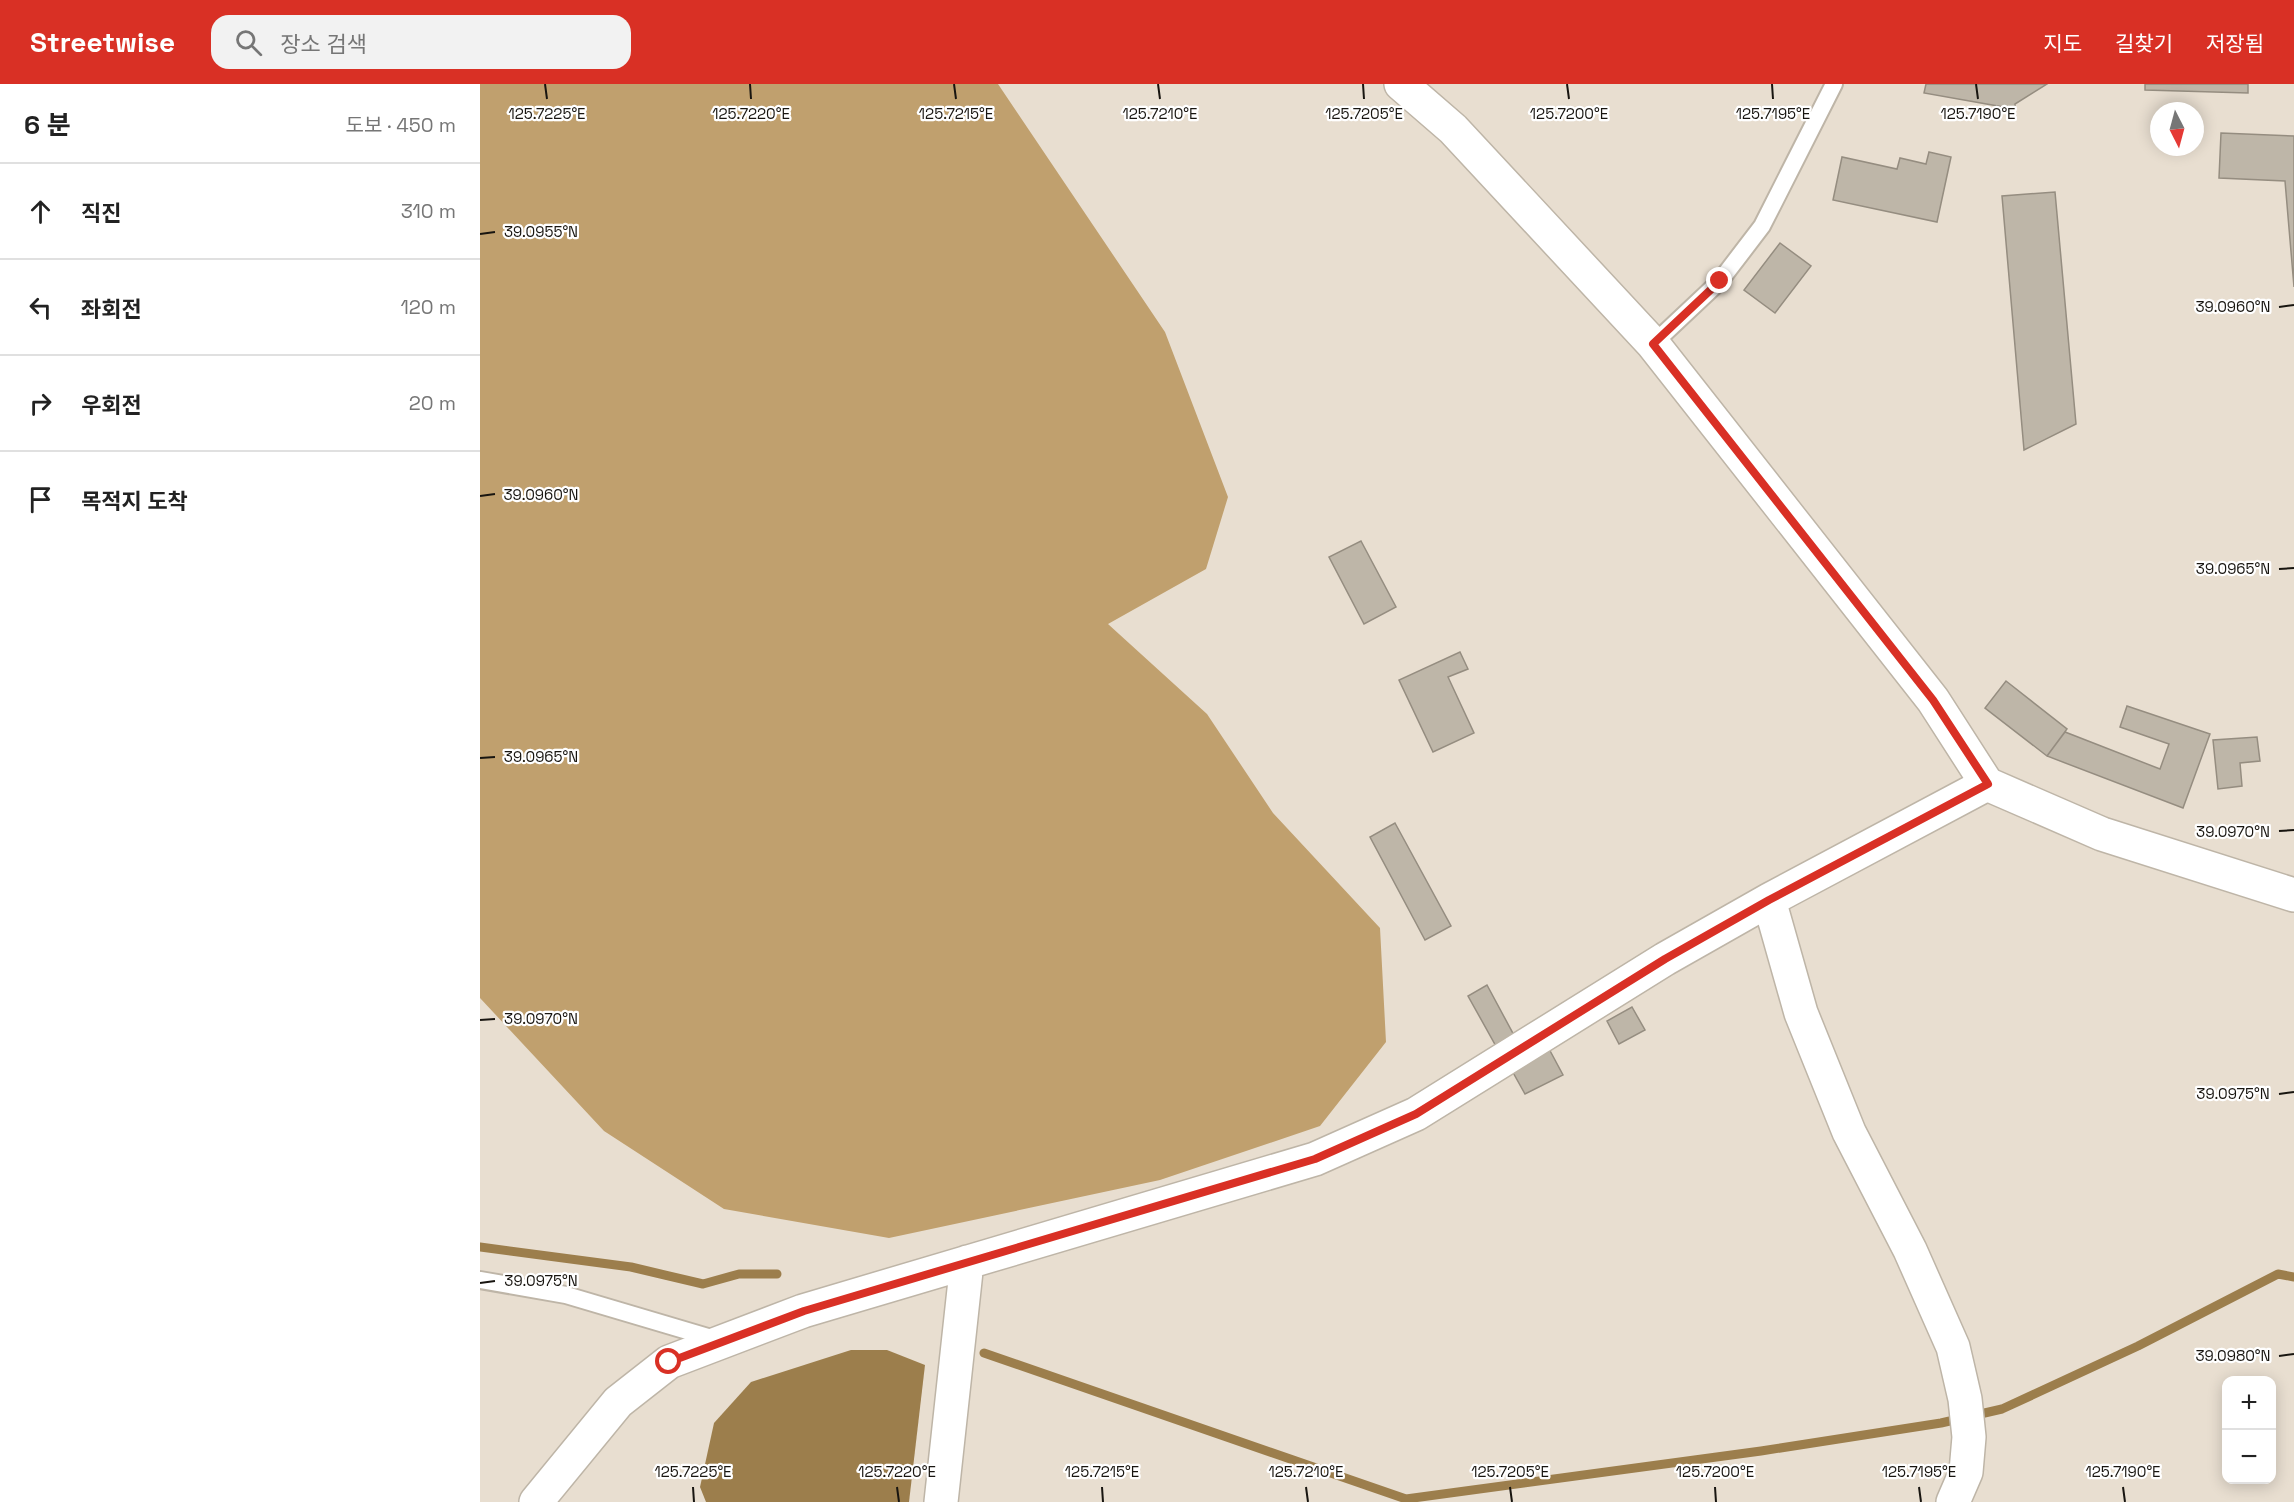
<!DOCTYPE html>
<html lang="ko">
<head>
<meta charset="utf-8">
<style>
  :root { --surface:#fff; --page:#f2f2f2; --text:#222; --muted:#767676; --line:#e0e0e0; --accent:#d93025 }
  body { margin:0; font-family:"Space Grotesk","Noto Sans KR",sans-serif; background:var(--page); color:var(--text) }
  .controls { position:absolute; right:18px; bottom:18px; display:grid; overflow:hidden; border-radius:12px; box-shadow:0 3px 15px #0003 }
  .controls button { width:54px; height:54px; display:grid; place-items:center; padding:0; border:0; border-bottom:2px solid var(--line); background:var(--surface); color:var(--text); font:30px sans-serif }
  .compass { position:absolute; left:1670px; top:18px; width:54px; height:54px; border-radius:50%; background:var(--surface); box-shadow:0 3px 15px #0003; rotate:174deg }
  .stop { position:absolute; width:18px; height:18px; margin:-14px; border:4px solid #d93025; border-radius:50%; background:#fff }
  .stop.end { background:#d93025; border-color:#fff; box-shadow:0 2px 6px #0008 }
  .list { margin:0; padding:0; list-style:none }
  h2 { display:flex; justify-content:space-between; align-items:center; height:78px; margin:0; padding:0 24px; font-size:26px }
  h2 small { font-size:20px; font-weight:400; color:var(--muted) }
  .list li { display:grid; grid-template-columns:39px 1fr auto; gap:18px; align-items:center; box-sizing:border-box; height:96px; padding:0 24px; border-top:2px solid var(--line) }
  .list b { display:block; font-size:22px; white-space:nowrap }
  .list em { font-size:20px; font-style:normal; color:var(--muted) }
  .icon { flex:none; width:33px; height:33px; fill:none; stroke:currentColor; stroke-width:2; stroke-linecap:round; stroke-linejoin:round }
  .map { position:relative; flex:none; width:1814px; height:1418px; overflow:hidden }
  header { display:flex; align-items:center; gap:36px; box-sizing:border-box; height:84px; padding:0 30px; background:var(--accent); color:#fff }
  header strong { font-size:28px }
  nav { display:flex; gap:33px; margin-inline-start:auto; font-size:21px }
  .search { width:420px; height:54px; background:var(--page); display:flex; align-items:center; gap:15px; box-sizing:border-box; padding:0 21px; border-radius:18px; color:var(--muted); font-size:22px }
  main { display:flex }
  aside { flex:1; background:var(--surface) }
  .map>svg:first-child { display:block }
  .forest { fill:#c0a06e }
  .water { fill:#9c7e4c }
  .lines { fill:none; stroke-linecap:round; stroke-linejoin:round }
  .stream { stroke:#9c7e4c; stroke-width:9 }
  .building { fill:#beb6a8; stroke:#958d80; stroke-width:1.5 }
  .service-casing { stroke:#beb5a7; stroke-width:20 }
  .minor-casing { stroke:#beb5a7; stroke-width:36 }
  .tertiary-casing { stroke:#beb5a7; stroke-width:36 }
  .service { stroke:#fff; stroke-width:16 }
  .minor { stroke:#fff; stroke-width:33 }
  .tertiary { stroke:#fff; stroke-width:33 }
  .route { stroke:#d93025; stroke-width:8 }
  .ticks { fill:none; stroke:#181510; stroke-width:2 }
  .ticks-label { font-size:15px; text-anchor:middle; fill:#181510; stroke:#fff; stroke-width:4.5; stroke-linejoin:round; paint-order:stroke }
</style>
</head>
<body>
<header>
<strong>Streetwise</strong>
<div class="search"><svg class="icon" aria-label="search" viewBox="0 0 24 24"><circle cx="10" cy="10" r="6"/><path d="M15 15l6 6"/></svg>장소 검색</div>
<nav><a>지도</a><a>길찾기</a><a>저장됨</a></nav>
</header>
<main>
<aside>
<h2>6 분<small>도보 · 450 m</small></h2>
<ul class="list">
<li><svg class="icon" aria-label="ahead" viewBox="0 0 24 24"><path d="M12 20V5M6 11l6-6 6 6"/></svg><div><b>직진</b></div><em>310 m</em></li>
<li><svg class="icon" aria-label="left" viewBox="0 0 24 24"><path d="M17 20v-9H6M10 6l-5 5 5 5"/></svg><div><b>좌회전</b></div><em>120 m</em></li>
<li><svg class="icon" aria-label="right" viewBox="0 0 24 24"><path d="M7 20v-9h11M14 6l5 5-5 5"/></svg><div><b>우회전</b></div><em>20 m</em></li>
<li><svg class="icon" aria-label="arrive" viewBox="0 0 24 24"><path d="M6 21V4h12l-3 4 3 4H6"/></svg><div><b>목적지 도착</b></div></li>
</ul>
</aside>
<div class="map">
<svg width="1814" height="1418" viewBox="0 0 1814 1418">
  <rect width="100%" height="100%" fill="#e8ded0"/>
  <!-- forest -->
  <path class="forest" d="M0 0H518L685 248 748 413 726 485 628 540 727 630 793 729 900 844 906 958 840 1042 680 1096 409 1154 244 1125 124 1047 0 914Z"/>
  <!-- water -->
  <path class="water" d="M371 1266H407L445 1281 429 1418H226L220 1403 234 1339 271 1298Z"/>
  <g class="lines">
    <!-- stream -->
    <path class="stream" d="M0 1163 151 1183 223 1200 259 1190H297
      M504 1269 926 1415 1281 1367 1461 1339 1522 1325 1658 1262 1798 1190 1814 1193"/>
  </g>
  <!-- building -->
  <path class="building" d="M1446 0H1567L1535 20V25L1444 9Z
    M1665 0H1768V9L1665 6Z
    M1741 49 1814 52V203L1805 97 1739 94Z
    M1449 68 1471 73 1457 138 1353 116 1362 73 1417 85 1420 74 1446 80Z
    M1575 108 1596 340 1544 366 1522 112Z
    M1300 159 1331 182 1295 229 1264 206Z
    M881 457 916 523 884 540 849 473Z
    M980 568 988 585 968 593 994 649 953 668 919 596Z
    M1526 597 1587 645 1567 672 1505 624Z
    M1647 622 1730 650 1703 724 1567 672 1585 648 1680 685 1689 660 1640 643Z
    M1777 653 1780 677 1760 679 1762 702 1738 705 1733 656Z
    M915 739 971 842 945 856 890 753Z
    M1007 901 1036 955 1017 964 988 912Z
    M1152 923 1165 946 1139 960 1127 937Z
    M1068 963 1083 991 1045 1010 1030 983Z"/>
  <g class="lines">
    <defs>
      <path id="service" d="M1173 260 1240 197 1282 142 1354 0
        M0 1196 86 1211 238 1256"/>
      <path id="minor" d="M56 1418 138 1318 189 1278 323 1227 835 1075 936 1030 1185 875 1289 816
        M461 1418 487 1178
        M1473 1418 1486 1388 1489 1353 1485 1315 1473 1263 1430 1166 1369 1048 1321 929 1289 816 1507 700"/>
      <path id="tertiary" d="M921 0 973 45 1173 260 1453 616 1507 700 1622 750 1814 811"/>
    </defs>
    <!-- service casing -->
    <use href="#service" class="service-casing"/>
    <!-- minor casing -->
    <use href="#minor" class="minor-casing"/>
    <!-- tertiary casing -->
    <use href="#tertiary" class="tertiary-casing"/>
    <!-- service -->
    <use href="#service" class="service"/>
    <!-- minor -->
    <use href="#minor" class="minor"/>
    <!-- tertiary -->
    <use href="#tertiary" class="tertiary"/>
  </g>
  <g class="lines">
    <!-- route -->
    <path class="route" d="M189 1278 324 1227 835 1075 936 1030 1185 875 1289 816 1508 700 1453 616 1173 260 1240 197"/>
  </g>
  <!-- ticks -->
  <path class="ticks" d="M65 0 67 15M270 0 271 15M474 0 476 15M678 0 680 15M883 0 884 15M1087 0 1089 15M1292 0 1293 15M1496 0 1498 15M0 150 15 148M1799 223 1814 221M0 412 15 410M1799 485 1814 484M0 674 15 673M1799 747 1814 746M0 936 15 935M1799 1010 1814 1008M0 1199 15 1197M1799 1272 1814 1270M213 1403 214 1418M417 1403 419 1418M622 1403 623 1418M826 1403 828 1418M1030 1403 1032 1418M1235 1403 1236 1418M1439 1403 1441 1418M1643 1403 1645 1418"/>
  <g class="ticks-label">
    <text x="67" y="35">125.7225°E</text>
    <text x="271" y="35">125.7220°E</text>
    <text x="476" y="35">125.7215°E</text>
    <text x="680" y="35">125.7210°E</text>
    <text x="884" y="35">125.7205°E</text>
    <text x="1089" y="35">125.7200°E</text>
    <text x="1293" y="35">125.7195°E</text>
    <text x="1498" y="35">125.7190°E</text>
    <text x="61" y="153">39.0955°N</text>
    <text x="1753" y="228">39.0960°N</text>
    <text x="61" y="416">39.0960°N</text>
    <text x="1753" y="490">39.0965°N</text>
    <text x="61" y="678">39.0965°N</text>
    <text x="1753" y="753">39.0970°N</text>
    <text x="61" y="940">39.0970°N</text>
    <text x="1753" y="1015">39.0975°N</text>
    <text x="61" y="1202">39.0975°N</text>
    <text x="1753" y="1277">39.0980°N</text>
    <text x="213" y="1393">125.7225°E</text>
    <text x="417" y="1393">125.7220°E</text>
    <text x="622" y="1393">125.7215°E</text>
    <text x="826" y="1393">125.7210°E</text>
    <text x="1030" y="1393">125.7205°E</text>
    <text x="1235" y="1393">125.7200°E</text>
    <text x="1439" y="1393">125.7195°E</text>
    <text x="1643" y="1393">125.7190°E</text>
  </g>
</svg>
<div class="controls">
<button>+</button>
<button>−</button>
</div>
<svg class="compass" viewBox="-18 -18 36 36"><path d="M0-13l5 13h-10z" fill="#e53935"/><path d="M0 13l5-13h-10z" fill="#767676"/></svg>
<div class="stop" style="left:189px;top:1278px"></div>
<div class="stop end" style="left:1240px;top:197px"></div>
</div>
</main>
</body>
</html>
